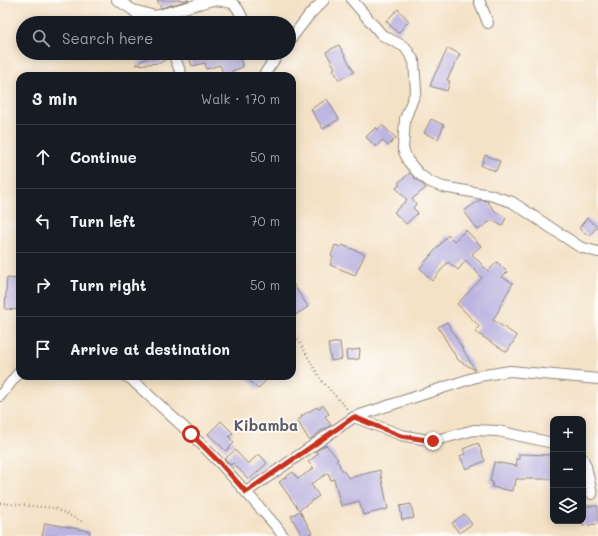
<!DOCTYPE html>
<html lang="en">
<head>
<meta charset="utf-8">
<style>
  :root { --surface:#171b24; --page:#242831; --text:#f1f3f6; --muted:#9ea1a6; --line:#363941 }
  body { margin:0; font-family:Mali,sans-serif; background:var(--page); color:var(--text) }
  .controls { position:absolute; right:12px; bottom:12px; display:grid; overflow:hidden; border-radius:8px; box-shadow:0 2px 10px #0003 }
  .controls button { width:36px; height:36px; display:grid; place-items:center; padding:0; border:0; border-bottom:1px solid var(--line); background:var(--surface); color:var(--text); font:20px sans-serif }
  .stop { position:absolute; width:12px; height:12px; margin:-9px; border:3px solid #c8321e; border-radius:50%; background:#fff }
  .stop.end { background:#c8321e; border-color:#fff; box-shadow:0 1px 4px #0008 }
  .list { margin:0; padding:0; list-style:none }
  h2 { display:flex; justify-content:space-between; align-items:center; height:52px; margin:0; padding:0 16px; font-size:17px }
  h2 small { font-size:13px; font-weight:400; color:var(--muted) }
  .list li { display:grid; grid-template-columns:26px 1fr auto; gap:12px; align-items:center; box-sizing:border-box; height:64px; padding:0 16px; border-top:1px solid var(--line) }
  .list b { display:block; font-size:15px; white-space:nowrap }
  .list em { font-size:13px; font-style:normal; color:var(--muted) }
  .icon { flex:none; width:22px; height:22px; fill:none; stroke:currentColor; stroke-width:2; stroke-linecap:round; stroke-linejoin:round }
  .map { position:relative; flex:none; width:598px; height:536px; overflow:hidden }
  .search { position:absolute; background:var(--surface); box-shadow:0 2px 10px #0003; left:16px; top:16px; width:280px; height:44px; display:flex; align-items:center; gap:10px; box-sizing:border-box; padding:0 14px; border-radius:22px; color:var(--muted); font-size:15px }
  .panel { position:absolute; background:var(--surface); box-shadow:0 2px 10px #0003; left:16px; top:72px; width:280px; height:308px; border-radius:12px }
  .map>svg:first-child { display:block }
  .building { fill:#bbb3e0 }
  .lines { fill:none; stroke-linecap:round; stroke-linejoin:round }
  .street-casing { stroke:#908679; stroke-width:12 }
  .path { stroke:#908679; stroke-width:2; stroke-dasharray:1 3; stroke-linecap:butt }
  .street { stroke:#fff; stroke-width:10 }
  .route { stroke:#c8321e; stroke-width:5 }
  .labels { text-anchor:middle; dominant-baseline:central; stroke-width:3.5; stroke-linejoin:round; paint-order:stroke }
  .district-label { font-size:15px; font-weight:bold; fill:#5d5b6a; stroke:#fdfcf7 }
</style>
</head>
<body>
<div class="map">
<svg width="598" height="536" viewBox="0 0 598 536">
  <rect width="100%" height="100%" fill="#fdfcf7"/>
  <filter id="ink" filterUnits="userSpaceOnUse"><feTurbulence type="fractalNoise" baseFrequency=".025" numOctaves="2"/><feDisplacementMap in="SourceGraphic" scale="8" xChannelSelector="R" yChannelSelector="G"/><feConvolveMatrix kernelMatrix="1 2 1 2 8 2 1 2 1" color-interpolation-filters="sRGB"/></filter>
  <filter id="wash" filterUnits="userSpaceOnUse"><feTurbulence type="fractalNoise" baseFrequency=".012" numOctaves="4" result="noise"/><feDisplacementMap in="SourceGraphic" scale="16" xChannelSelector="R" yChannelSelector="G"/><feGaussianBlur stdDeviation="0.9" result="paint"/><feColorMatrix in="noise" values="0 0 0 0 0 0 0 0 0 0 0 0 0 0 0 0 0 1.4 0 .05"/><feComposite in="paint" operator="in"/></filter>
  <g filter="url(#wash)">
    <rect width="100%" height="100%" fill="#f4e2c7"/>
    <g id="blocks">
      <!-- building -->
      <path class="building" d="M157 0H189L161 8Z
        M398 9 409 21 398 33 386 21Z
        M339 45 354 72 339 80 333 69 335 68 326 52Z
        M448 48 460 54 447 80 450 81 447 91 430 86 434 76Z
        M156 53H167L168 58 160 63 135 65Z
        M188 53H238L243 67 232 71 234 76H224L220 65 206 69 205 63 192 66Z
        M327 99 339 119 323 129 311 109Z
        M431 119 444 125 438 139 424 133Z
        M382 125 396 138 388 146 382 140 376 147 366 137 376 127 378 130Z
        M485 155 500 161 496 171 481 166Z
        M410 173 426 188 412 199 416 204 413 208 418 213 406 224 394 212 407 200 396 188 400 185 398 183Z
        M480 200 487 201 495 211 506 218 502 226 492 220 478 230 464 211Z
        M587 218 597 227 589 236 579 228Z
        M466 230 481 246 472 254 488 271 497 262 507 272 502 277 513 283 503 300H504L499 308H500L493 320 517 336 507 352 475 332 479 326 457 304 482 278 466 260 458 270 448 262 432 281 420 268 448 235 454 241Z
        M335 245 341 247 342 245 365 254 355 275 330 265 333 257 331 256Z
        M7 278 19 279 20 310 5 309Z
        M292 282 308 307 292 317Z
        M447 322 475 370 458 360 447 342 438 327Z
        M340 342 342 359 331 361 328 344Z
        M360 349 359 359 347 360 346 351Z
        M244 376H270L258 389Z
        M323 405 329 414 325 416 331 425 319 432V433L309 440 297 420 302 418 301 416 317 407 318 409Z
        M221 421 233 433 229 437 234 443 226 451 208 434Z
        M478 443 485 461 466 469 460 456 465 454 463 449Z
        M326 445 338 459 336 460 340 465 339 466 349 478 380 470 388 509 363 515 359 501 341 506 334 479 331 480 328 473 311 484 319 496 299 510 279 482 293 472 298 479 314 468 308 462 318 454 316 451Z
        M235 450 248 464 259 454 267 463 249 480 233 463 231 465 225 459Z
        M519 454 553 455V479H516L515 486H513L512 491 492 487 493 482 490 481 494 462 517 466 516 459H519Z
        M411 504 414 518 402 520 400 506Z
        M583 506H598V524L583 526Z
        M300 511 312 533 304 536H302L291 516Z
        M464 514 472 524 459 533 452 523Z
        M45 523 90 531 89 536H42Z"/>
    </g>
  </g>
  <g filter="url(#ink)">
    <use href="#blocks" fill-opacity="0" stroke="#908679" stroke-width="1"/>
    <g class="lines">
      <defs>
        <path id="street" d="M117 0 133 10 147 23
          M214 0C237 2 235 3 245 23
          M352 0 382 35 405 47 414 61 416 91 405 119 403 149 408 161 419 174 430 182 443 187 490 195 512 202 580 247 598 252
          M479 0 488 23
          M133 10 155 16 213 0
          M289 41 310 14 324 0
          M173 53 182 76
          M263 76 279 53
          M125 376 130 378 191 434 221 464 276 526 283 536
          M0 396 20 371
          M354 417 401 435 433 441 474 430 498 431 553 443
          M583 459 586 466 592 494
          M246 492 354 417 479 376 510 371 598 379"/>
      </defs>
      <!-- street casing -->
      <use href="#street" class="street-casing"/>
      <!-- path -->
      <path class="path" d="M292 329 321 380 348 410
        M0 503 54 508 83 522"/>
      <!-- street -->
      <use href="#street" class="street"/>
    </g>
  </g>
  <g class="lines" filter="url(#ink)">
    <!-- route -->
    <path class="route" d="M191 434 221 464 246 492 354 417 401 436 433 441"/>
  </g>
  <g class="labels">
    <!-- district labels -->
    <g class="district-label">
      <text x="266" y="425">Kibamba</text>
    </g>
  </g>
</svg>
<div class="controls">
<button>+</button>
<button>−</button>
<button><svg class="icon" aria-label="layers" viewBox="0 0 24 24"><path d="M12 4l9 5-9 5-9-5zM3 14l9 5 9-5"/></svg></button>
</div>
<div class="stop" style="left:191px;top:434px"></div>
<div class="stop end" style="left:433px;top:441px"></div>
<div class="search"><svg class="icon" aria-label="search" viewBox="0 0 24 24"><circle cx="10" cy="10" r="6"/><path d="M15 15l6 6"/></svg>Search here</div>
<section class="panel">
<h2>3 min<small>Walk · 170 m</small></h2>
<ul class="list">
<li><svg class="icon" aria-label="ahead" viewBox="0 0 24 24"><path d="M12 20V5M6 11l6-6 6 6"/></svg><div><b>Continue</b></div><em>50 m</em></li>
<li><svg class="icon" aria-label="left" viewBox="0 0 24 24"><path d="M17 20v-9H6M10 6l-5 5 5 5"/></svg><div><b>Turn left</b></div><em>70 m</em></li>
<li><svg class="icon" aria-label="right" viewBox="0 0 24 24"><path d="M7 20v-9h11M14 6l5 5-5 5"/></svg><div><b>Turn right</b></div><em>50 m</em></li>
<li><svg class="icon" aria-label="arrive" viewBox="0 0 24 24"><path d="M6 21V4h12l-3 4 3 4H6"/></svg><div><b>Arrive at destination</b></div></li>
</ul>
</section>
</div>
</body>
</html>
